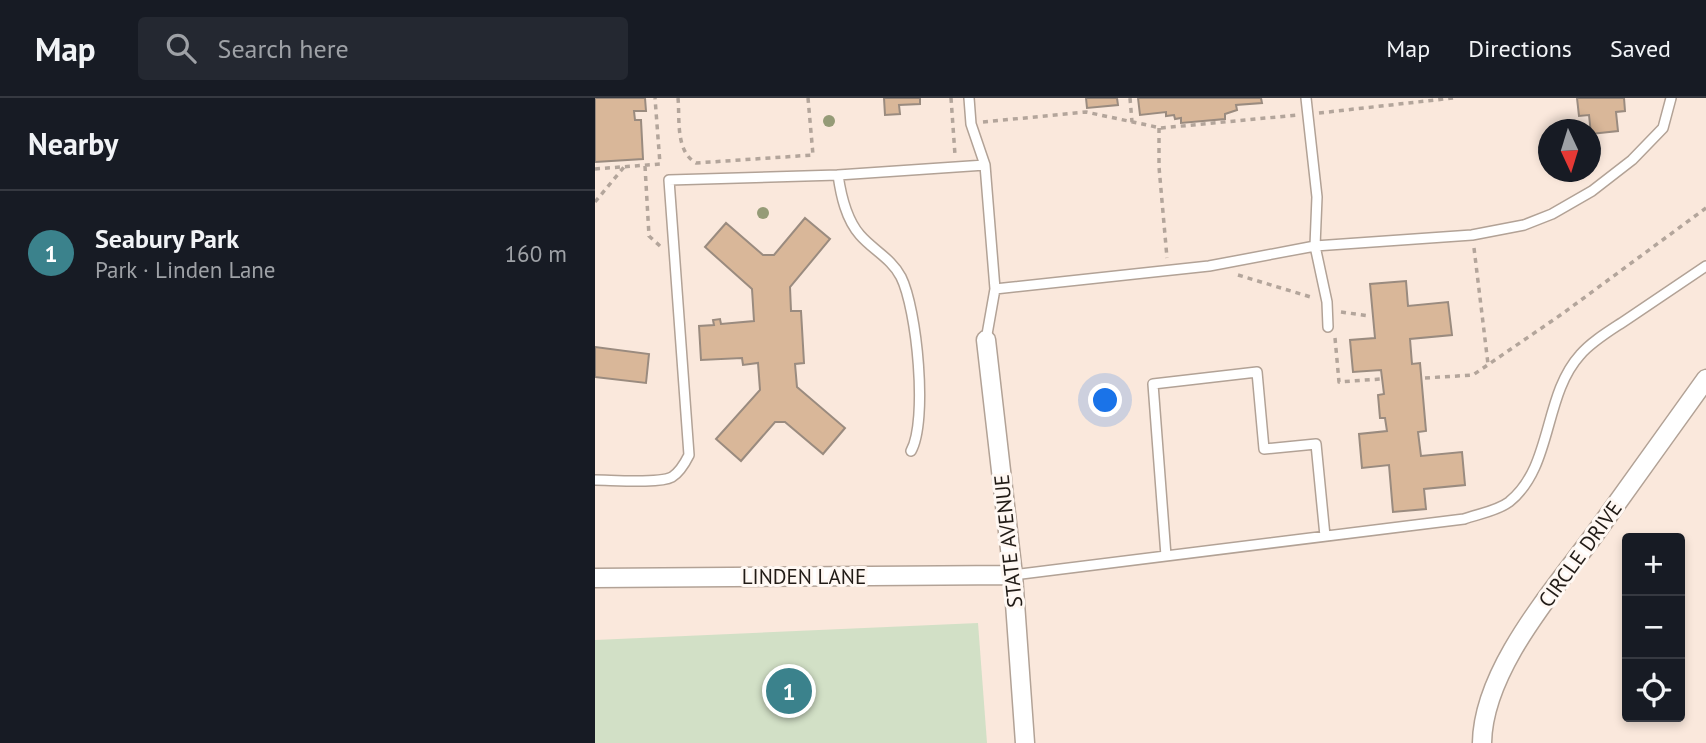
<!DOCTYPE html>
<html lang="en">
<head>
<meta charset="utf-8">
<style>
  :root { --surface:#171b24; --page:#242831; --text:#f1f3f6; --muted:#9ea1a6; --line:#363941; --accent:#3b828c }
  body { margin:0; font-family:"PT Sans",sans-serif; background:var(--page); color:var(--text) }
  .controls { position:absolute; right:21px; bottom:21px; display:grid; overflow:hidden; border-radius:7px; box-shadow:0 4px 10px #0003 }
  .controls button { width:63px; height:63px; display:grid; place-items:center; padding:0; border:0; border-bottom:2px solid var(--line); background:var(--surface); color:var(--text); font:35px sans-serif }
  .compass { position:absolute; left:943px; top:21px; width:63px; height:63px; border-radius:50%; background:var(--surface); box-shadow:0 4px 10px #0003; rotate:176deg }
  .you { position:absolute; left:511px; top:303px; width:24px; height:24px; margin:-18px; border:5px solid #fff; border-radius:50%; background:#1a73e8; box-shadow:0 0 0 10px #1a73e833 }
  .badge { display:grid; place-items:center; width:46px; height:46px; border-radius:50%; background:var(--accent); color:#fff; font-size:23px; font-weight:700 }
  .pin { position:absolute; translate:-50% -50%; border:4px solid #fff; box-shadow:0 2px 7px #0006 }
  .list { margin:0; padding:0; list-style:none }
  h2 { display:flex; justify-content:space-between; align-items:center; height:91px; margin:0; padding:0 28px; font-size:30px }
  h2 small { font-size:23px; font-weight:400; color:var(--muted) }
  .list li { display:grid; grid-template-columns:46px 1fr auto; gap:21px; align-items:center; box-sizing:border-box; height:126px; padding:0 28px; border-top:2px solid var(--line) }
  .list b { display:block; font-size:26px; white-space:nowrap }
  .list p { margin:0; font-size:23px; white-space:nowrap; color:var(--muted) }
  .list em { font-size:23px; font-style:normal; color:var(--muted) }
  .icon { flex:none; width:38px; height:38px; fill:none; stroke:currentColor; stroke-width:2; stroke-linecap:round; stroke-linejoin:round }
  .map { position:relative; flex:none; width:1111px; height:645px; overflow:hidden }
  header { display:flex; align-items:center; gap:42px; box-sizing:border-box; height:98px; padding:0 35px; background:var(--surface); border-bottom:2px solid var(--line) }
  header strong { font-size:33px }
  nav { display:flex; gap:38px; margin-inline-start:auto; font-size:24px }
  .search { width:490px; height:63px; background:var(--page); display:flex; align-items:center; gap:18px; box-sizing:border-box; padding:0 24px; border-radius:7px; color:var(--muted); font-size:26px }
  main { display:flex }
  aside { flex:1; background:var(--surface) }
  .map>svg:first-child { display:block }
  .green { fill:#d2e0c6 }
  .building { fill:#d9b799; stroke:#9a8b7f; stroke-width:2 }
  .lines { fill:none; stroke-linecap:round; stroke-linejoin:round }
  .service-casing { stroke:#b2a296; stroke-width:12 }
  .minor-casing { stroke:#b2a296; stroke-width:21 }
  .path { stroke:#b3a59b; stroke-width:3.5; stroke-dasharray:5 5; stroke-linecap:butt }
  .service { stroke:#fff; stroke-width:9 }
  .minor { stroke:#fff; stroke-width:18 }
  .tree { fill:#959b77 }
  .labels { text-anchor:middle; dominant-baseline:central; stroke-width:6; stroke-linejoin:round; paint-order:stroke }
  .street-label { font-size:21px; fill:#211b16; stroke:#fff8f3 }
</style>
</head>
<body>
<header>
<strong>Map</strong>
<div class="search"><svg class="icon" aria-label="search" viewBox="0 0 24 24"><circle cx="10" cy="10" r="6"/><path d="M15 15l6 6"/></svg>Search here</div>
<nav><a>Map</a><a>Directions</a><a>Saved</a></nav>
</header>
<main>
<aside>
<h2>Nearby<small></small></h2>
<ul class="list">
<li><span class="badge">1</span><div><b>Seabury Park</b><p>Park · Linden Lane</p></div><em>160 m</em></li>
</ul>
</aside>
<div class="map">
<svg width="1111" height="645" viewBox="0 0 1111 645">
  <rect width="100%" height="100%" fill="#fae8dc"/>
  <!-- green -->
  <path class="green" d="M383 525 392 645H0V542Z"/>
  <!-- building -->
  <path class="building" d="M0 0H50L51 13H39L40 22H46L48 61 0 64Z
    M289 0H325V6L304 7 305 16 290 17Z
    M491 0H522L523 7 492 10Z
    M543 0H666L667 5 641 7 642 12 630 16V21L586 25V20L580 21 579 17 571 18V14L545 17Z
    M982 0H1029L1030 13 1021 14 1023 33 996 36 994 17 984 18Z
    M210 120 235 141 195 189 196 213H206L209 265 200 266 202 289 250 330 228 356 190 324H180L146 363 121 341 165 292 163 265 148 267 147 260 106 262 104 228 119 227 118 222 125 221 126 226 159 223 157 191 110 149 131 125 168 157H179Z
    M811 183 813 208 853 204 857 237 815 241 817 266 825 265 831 333 823 334 826 358 867 354 870 387 829 391 831 411 798 414 794 367 767 370 764 336 792 333 790 320H785L783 297 789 296 786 272 758 274 755 242 780 240 775 186Z
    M0 249 54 256 51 285 0 279Z"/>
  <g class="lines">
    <defs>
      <path id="service" d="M374 0 376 26 390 67 400 191 391 242
        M711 0 722 99 720 148 732 204 733 229
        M243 77C246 98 251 121 265 137 278 152 297 161 306 179 322 211 333 323 316 353
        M400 191 614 168 720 148 877 137 929 127 957 116 997 93 1037 62 1068 30 1076 0
        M0 382C17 382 64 386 77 379 85 374 90 365 94 357L74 82 243 77 390 67
        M571 458 558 286 662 274 669 351 721 346 730 438
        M418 477 869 421C883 416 902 413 914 404 958 369 948 298 985 257 997 243 1016 232 1031 222 1058 204 1084 186 1111 168"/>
      <path id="minor" d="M391 242 418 477 430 645
        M0 480 418 477
        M887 645C888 571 960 491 1002 433 1038 382 1075 332 1111 281"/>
    </defs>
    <!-- service casing -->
    <use href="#service" class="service-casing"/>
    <!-- minor casing -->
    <use href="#minor" class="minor-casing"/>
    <!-- path -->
    <path class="path" d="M83 0C85 21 80 53 101 65L218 57 213 0
      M356 0 360 57
      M535 0 537 24
      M724 15 858 0
      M388 24 491 14 566 30 703 17
      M564 30V69L572 160
      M50 68 54 138 65 148
      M0 71 65 66 60 0
      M0 104 29 69
      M879 150 893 266
      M643 177 719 200
      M746 214 775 218
      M740 240 744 284 785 281
      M830 280 878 277 967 216 1111 110"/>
    <!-- service -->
    <use href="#service" class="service"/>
    <!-- minor -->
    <use href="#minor" class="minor"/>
  </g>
  <!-- trees -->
  <g class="tree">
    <circle cx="234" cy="23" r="6"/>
    <circle cx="168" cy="115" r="6"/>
  </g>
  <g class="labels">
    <!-- street labels -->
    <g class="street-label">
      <text transform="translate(413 443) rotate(-96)">STATE AVENUE</text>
      <text transform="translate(985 456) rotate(-54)">CIRCLE DRIVE</text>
      <text x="209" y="478">LINDEN LANE</text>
    </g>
  </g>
</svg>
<div class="controls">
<button>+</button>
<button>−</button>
<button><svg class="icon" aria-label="locate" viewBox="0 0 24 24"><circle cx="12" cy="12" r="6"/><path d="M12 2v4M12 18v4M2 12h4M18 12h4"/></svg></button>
</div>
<svg class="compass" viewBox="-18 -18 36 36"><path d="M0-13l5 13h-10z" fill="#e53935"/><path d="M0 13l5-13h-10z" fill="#9ea1a6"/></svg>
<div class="you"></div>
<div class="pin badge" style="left:194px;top:593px">1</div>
</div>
</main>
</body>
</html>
